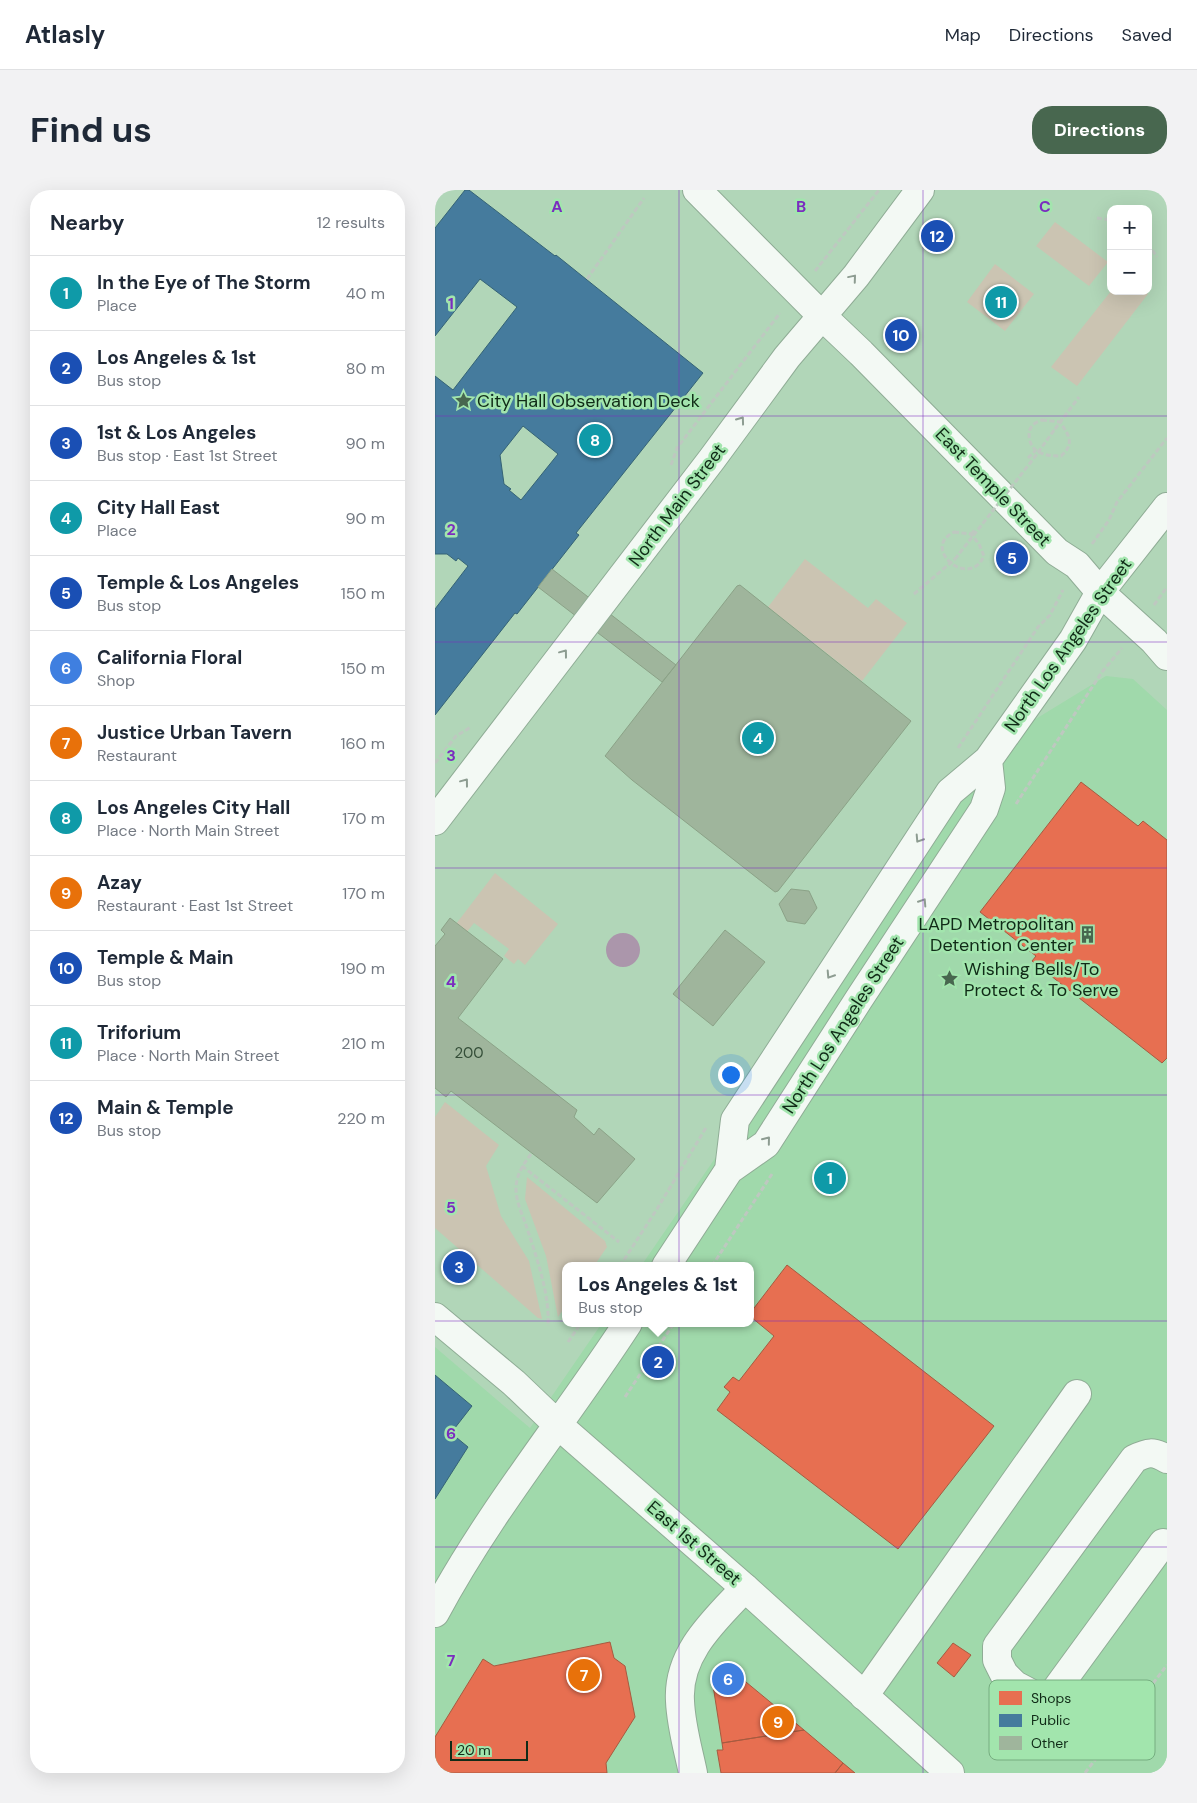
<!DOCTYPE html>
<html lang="en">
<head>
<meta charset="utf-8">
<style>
  :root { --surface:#fff; --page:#f2f2f3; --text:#1f2937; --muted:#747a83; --line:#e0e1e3; --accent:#48674f }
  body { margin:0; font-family:"DM Sans",sans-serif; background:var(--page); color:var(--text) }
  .controls { position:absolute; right:15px; top:15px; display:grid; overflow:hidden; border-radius:10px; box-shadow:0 5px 20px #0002 }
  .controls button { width:45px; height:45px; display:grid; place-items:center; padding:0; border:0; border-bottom:1px solid var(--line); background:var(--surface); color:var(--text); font:25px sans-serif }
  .scale { position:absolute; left:15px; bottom:12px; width:78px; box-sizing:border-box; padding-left:5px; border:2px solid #102b17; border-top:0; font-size:14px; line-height:18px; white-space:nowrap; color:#102b17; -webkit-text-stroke:4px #a2e5ad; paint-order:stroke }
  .you { position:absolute; left:295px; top:884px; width:18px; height:18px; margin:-12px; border:4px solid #fff; border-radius:50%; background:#1a73e8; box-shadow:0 0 0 8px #1a73e833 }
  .badge { display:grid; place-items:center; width:32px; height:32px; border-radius:50%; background:var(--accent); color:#fff; font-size:16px; font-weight:700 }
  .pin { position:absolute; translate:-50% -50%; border:2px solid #fff; box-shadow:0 1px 5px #0006 }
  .popup { position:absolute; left:127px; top:1072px; width:192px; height:65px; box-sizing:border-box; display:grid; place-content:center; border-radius:10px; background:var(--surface); filter:drop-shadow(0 1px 4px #0005); font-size:16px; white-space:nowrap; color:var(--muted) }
  .popup b { font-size:19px; color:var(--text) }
  .popup::after { content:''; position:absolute; left:50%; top:100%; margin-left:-10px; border:10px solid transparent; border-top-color:var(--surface) }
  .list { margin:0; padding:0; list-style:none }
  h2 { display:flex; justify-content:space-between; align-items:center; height:65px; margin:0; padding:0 20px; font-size:21px }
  h2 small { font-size:16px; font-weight:400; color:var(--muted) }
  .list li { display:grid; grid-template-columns:32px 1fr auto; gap:15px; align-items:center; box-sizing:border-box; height:75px; padding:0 20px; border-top:1px solid var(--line) }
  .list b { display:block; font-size:19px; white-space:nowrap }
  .list p { margin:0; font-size:16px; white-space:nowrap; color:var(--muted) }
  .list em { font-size:16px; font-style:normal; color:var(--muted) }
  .map { position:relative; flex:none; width:732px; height:1583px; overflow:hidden; border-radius:20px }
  header { display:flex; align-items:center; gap:30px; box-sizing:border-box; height:70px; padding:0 25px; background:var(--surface); border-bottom:1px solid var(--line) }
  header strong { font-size:24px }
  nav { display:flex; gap:28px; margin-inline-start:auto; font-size:18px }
  .intro { display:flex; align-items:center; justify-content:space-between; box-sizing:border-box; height:120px; padding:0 30px }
  h1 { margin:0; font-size:35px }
  .button { padding:12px 22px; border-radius:20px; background:var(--accent); color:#fff; font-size:18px; font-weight:700 }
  main { display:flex; gap:30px; padding:0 30px }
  aside { flex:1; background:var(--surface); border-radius:20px; box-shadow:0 5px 20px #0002 }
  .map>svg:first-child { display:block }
  .built { fill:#a0d9ab }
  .green { fill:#cbc4b2 }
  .water { fill:#ab96ab }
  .shops { fill:#e76f51; stroke:#a65b40 }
  .public { fill:#457b9d; stroke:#356375; fill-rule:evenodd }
  .building { fill:#9fb59c; stroke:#8ba287 }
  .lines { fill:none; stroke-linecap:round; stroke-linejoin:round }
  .minor-casing { stroke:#8fac95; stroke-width:30 }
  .major-casing { stroke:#8fac95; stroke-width:30 }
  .path { stroke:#bec8c0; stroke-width:3; stroke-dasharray:5 2.5; stroke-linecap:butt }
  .minor { stroke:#f3f9f4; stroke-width:28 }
  .major { stroke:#f3f9f4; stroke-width:28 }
  .path-bridge { stroke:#bec8c0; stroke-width:3; stroke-dasharray:5 2.5; stroke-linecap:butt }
  .oneway { stroke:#8d9c91 }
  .grid { fill:none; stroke:#7b2cbf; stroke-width:1; stroke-opacity:0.55 }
  .labels { text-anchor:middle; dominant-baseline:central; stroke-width:5; stroke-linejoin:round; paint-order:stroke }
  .number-label { font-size:15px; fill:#344e38 }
  .poi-label { font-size:18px; fill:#102b17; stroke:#a2e5ad; text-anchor:start }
  .street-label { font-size:18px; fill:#102b17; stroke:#a2e5ad }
  .key { fill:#a2e5ad; stroke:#76ad80; stroke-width:1 }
  .key-label { font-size:14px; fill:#102b17 }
  .grid-label { font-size:16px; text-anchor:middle; font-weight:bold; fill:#7b2cbf; stroke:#a2e5ad; stroke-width:5; stroke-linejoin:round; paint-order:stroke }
</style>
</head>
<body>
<header>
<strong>Atlasly</strong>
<nav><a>Map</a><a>Directions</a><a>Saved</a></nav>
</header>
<div class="intro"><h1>Find us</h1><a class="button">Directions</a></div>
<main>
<aside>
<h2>Nearby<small>12 results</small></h2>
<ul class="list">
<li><span class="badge" style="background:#0f9aa8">1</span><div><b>In the Eye of The Storm</b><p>Place</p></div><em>40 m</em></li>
<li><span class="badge" style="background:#1a4fb4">2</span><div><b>Los Angeles &amp; 1st</b><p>Bus stop</p></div><em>80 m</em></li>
<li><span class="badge" style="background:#1a4fb4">3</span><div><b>1st &amp; Los Angeles</b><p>Bus stop · East 1st Street</p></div><em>90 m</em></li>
<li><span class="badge" style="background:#0f9aa8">4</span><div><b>City Hall East</b><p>Place</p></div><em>90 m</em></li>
<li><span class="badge" style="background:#1a4fb4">5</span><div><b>Temple &amp; Los Angeles</b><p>Bus stop</p></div><em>150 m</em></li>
<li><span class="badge" style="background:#3f7fe0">6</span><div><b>California Floral</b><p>Shop</p></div><em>150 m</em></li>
<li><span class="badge" style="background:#e8710a">7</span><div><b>Justice Urban Tavern</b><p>Restaurant</p></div><em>160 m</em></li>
<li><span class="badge" style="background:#0f9aa8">8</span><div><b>Los Angeles City Hall</b><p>Place · North Main Street</p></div><em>170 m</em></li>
<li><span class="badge" style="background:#e8710a">9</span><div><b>Azay</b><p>Restaurant · East 1st Street</p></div><em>170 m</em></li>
<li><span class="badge" style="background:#1a4fb4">10</span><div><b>Temple &amp; Main</b><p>Bus stop</p></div><em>190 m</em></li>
<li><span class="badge" style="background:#0f9aa8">11</span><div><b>Triforium</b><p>Place · North Main Street</p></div><em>210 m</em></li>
<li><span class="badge" style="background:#1a4fb4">12</span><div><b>Main &amp; Temple</b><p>Bus stop</p></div><em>220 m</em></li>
</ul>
</aside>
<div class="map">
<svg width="732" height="1583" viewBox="0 0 732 1583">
  <rect width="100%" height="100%" fill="#b1d6b8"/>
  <!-- built -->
  <path class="built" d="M671 486 698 489 732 520V1583H0V1157L95 1238 167 1133H316V1076H206L568 549Z"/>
  <!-- green -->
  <path class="green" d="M620 32 673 72 654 96 601 56Z
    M560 74 599 104 570 141 532 112Z
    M676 101H710L713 104 642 196 616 177Z
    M370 369 433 418 441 409 472 433 427 491 333 417Z
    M60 683 123 734 90 775 83 769 79 774 69 766 74 759 39 733 31 743 21 734Z
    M10 912 64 955 51 976 66 1026 94 1071 107 1129 103 1128 0 1038V927Z
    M92 987 170 1051 172 1057 159 1076H130V1117L123 1127 111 1066 90 1009Z"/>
  <!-- water -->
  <path class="water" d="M171 760a17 17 0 1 1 34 0a17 17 0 1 1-34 0Z"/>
  <!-- shops -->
  <path class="shops" d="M646 592 703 636 708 631 732 650V868L727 873 597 771 601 766 545 722Z
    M352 1075 559 1236 463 1359 282 1220 295 1202 289 1197 298 1187 304 1191 339 1146 316 1127V1122Z
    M175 1452 179 1468 190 1476 200 1527 171 1573 172 1583H0V1547L48 1469 59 1476Z
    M518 1453 536 1465 519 1487 502 1473Z
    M288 1473 369 1540 287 1553 277 1489Z
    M369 1540 408 1573 400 1583H286L282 1560H288L287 1553Z
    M408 1573 420 1583H400Z"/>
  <!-- public -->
  <path class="public" d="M30 0H34L120 66 121 65 268 183 141 343 144 345 82 424 80 423 0 525V419L33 376 23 368 21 371 12 364H0V186L18 200 82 117 45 89 0 146V38ZM88 236 123 264 86 310 74 300 76 299 69 294 65 265Z
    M0 1185 37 1216 16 1243 33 1257 0 1309Z"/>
  <!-- building -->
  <path class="building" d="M117 379 241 475 227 492 103 397Z
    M305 395 476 531 343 701 340 702 197 590 170 566 302 396Z
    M356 699 374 701 382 718 370 734 352 731 344 714Z
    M15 728 68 769 23 828 142 920 139 927 159 945 164 938 200 969 162 1013 16 901 11 907 0 898V756L10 744 6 740Z
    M290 740 330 772 278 836 238 804Z"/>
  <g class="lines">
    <defs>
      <path id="minor" d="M728 1353 617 1505H599L580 1495 569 1484 562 1470V1456L699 1269C713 1262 718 1261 732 1269
        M429 1506 642 1204
        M258 1583C253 1559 246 1536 245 1511 242 1463 280 1430 310 1398"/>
      <path id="major" d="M262 0 386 125 426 163 622 362 642 375 665 402 719 451 732 466
        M0 631 277 269 352 167 421 86 485 0
        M294 980 300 930 515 602 553 570 638 450 665 402 732 317
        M231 1076 294 980 331 954 424 809 549 619 556 598 553 570
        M0 1127 79 1193 122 1234 310 1398 515 1583
        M0 1423C55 1320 130 1230 193 1133"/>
    </defs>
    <!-- minor casing -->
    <use href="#minor" class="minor-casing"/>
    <!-- major casing -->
    <use href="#major" class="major-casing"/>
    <!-- path -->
    <path class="path" d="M662 28 676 30
      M713 54 722 67
      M380 81 444 0
      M152 89 209 8
      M607 230 625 232C634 245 640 254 626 266 618 266 610 266 602 261 595 257 591 243 597 236 599 233 604 231 607 230Z
      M620 239 644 207
      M593 268 600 261
      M236 275 242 258 345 123
      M519 342 536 344 544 354 549 366C534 400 485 358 519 342Z
      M536 344 541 339
      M657 354 674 330 682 312 732 248
      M479 404 520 369
      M719 415 732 397
      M523 558 603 437 615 425 628 400
      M0 573 21 546 36 537
      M581 614 667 482 687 458
      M96 964C88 975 81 985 81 999 81 1011 87 1024 91 1035 101 1066 115 1104 113 1136
      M87 976 184 1052
      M185 1076 222 1019 272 936
      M277 1076 337 984
      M133 1152 146 1133
      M190 1207 239 1133
      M650 1583 732 1475"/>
    <!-- minor -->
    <use href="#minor" class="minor"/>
    <!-- major -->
    <use href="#major" class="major"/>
    <!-- path-bridge -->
    <path class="path-bridge" d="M520 369 599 268 620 239"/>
  </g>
  <!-- one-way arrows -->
  <defs><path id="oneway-chevron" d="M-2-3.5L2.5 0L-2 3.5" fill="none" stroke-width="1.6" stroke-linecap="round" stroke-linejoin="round" transform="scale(1.25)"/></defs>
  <g class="oneway">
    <use href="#oneway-chevron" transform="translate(418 88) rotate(-50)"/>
    <use href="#oneway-chevron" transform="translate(306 230) rotate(-54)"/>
    <use href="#oneway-chevron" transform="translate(129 463) rotate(-53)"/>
    <use href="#oneway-chevron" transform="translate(30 592) rotate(-53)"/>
    <use href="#oneway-chevron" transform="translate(484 649) rotate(123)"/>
    <use href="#oneway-chevron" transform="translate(488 712) rotate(-57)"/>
    <use href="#oneway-chevron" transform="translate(395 785) rotate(123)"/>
    <use href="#oneway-chevron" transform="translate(332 950) rotate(-51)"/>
  </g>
  <!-- grid -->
  <path class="grid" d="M244 0V1583M488 0V1583M0 226H732M0 452H732M0 678H732M0 905H732M0 1131H732M0 1357H732"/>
  <!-- icons -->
  <defs>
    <symbol id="sight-bare" viewBox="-9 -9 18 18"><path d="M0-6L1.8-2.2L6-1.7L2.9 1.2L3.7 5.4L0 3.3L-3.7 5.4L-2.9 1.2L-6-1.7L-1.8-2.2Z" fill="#48674f" stroke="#a2e5ad" stroke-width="2.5" paint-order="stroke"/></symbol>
    <symbol id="building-bare" viewBox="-9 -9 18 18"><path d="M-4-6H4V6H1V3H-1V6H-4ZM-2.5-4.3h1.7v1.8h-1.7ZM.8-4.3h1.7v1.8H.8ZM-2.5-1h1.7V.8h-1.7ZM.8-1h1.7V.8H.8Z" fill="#48674f" stroke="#a2e5ad" stroke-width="2.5" paint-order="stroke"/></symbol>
  </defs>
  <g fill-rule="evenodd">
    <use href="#sight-bare" x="16" y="198" width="25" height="25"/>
    <use href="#building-bare" x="640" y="732" width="25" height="25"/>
    <use href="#sight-bare" x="502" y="776" width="25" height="25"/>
  </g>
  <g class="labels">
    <!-- number labels -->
    <g class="number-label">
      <text x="34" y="863">200</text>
    </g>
    <!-- poi labels -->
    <g class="poi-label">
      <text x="42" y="211">City Hall Observation Deck</text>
      <text x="639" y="734" text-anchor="end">LAPD Metropolitan<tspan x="639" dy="21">Detention Center</tspan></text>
      <text x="529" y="779">Wishing Bells/To<tspan x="529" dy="21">Protect &amp; To Serve</tspan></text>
    </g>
    <!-- street labels -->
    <g class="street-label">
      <text transform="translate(558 297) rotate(46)">East Temple Street</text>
      <text transform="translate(242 315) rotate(-53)">North Main Street</text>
      <text transform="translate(633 455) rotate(-55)">North Los Angeles Street</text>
      <text transform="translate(408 835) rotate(-57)">North Los Angeles Street</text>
      <text transform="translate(259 1353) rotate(41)">East 1st Street</text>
    </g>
  </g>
  <!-- legend -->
  <rect x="554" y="1490" width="166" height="80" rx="8" class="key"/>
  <rect x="564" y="1501" width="23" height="14" fill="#e76f51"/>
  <rect x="564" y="1524" width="23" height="13" fill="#457b9d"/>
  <rect x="564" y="1546" width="23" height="14" fill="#9fb59c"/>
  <g class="key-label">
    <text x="596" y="1513">Shops</text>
    <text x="596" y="1535">Public</text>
    <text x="596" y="1558">Other</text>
  </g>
  <g class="grid-label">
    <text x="122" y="22">A</text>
    <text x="366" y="22">B</text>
    <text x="610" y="22">C</text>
    <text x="16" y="119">1</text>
    <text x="16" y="345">2</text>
    <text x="16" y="571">3</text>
    <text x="16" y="797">4</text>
    <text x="16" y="1023">5</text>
    <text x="16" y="1249">6</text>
    <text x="16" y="1476">7</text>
  </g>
</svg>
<div class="controls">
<button>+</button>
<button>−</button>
</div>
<div class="scale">20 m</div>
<div class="you"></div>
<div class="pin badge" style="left:395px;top:988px;background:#0f9aa8">1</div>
<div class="pin badge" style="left:223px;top:1172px;background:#1a4fb4">2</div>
<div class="popup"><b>Los Angeles &amp; 1st</b>Bus stop</div>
<div class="pin badge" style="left:24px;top:1077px;background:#1a4fb4">3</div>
<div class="pin badge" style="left:323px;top:548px;background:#0f9aa8">4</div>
<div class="pin badge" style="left:577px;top:368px;background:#1a4fb4">5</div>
<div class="pin badge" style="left:293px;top:1489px;background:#3f7fe0">6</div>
<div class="pin badge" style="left:149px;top:1485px;background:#e8710a">7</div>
<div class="pin badge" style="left:160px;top:250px;background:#0f9aa8">8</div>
<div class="pin badge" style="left:343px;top:1532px;background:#e8710a">9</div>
<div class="pin badge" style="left:466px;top:145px;background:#1a4fb4">10</div>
<div class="pin badge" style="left:566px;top:112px;background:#0f9aa8">11</div>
<div class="pin badge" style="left:502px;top:46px;background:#1a4fb4">12</div>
</div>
</main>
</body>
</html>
